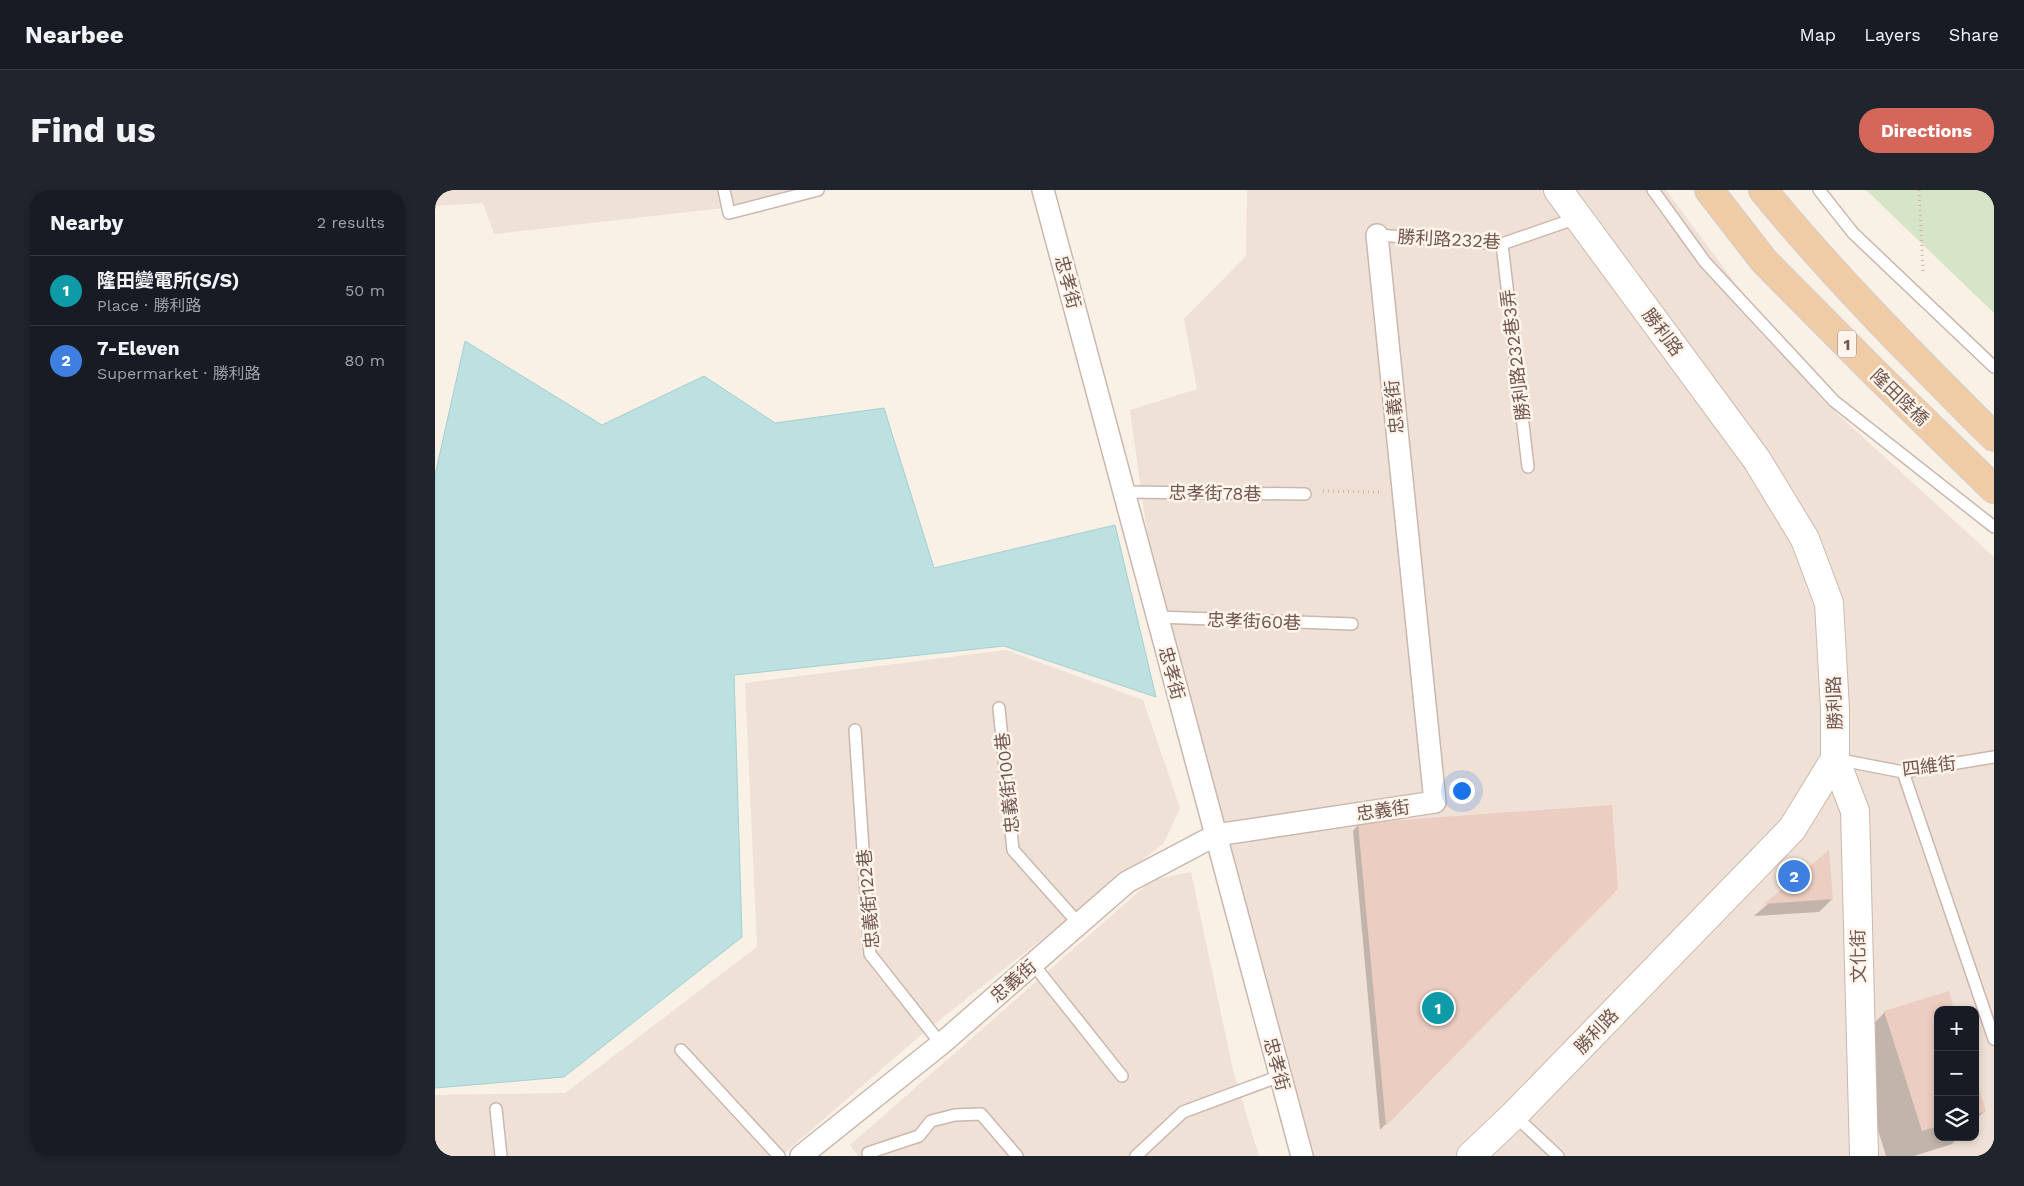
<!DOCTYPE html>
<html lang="en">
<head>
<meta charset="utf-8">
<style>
  :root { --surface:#171b24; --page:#20242c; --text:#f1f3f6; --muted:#9ea1a6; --line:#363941; --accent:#d5675a }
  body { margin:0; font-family:"Work Sans","Noto Sans TC",sans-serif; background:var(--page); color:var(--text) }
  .controls { position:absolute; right:15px; bottom:15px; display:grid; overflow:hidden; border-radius:10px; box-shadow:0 2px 8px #0003 }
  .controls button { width:45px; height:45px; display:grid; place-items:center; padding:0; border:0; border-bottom:1px solid var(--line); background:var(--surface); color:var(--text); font:25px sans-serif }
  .you { position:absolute; left:1026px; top:600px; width:18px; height:18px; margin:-12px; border:4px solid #fff; border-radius:50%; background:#1a73e8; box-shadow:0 0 0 8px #1a73e833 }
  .badge { display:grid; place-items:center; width:32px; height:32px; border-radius:50%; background:var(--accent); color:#fff; font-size:16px; font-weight:700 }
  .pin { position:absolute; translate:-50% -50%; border:2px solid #fff; box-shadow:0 1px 5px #0006 }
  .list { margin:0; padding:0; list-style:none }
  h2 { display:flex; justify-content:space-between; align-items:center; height:65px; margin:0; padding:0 20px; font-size:21px }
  h2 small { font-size:16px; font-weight:400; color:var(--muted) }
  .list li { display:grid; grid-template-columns:32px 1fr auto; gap:15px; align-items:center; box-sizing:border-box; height:70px; padding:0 20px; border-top:1px solid var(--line) }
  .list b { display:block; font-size:19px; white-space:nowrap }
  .list p { margin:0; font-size:16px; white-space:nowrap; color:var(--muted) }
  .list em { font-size:16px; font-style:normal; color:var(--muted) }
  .icon { flex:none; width:28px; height:28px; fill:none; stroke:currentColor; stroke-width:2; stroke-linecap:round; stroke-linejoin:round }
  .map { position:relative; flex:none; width:1559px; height:966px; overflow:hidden; border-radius:20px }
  header { display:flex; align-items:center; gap:30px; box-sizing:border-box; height:70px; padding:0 25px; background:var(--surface); border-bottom:1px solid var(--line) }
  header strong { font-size:24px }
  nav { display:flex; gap:28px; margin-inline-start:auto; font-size:18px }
  .intro { display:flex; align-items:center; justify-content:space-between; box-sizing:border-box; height:120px; padding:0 30px }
  h1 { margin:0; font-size:35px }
  .button { padding:12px 22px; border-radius:20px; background:var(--accent); color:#fff; font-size:18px; font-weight:700 }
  main { display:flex; gap:30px; padding:0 30px }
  aside { flex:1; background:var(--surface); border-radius:20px; box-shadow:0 2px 8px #0003 }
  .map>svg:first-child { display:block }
  .residential { fill:#f0e1d6; fill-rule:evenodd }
  .green { fill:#d7e5c7 }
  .water { fill:#bde0e1; stroke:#a5cfd1 }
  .shadow { fill:#0003 }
  .building { fill:#eccdc1 }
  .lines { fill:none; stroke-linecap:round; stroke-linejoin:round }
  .service-casing { stroke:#cab7ae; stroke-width:14 }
  .minor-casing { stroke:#cab7ae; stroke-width:24 }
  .tertiary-casing { stroke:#cab7ae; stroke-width:30 }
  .secondary-casing { stroke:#ceb9af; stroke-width:30 }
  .primary-casing { stroke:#d4ccca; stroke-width:30 }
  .path { stroke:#d0b1a5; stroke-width:3; stroke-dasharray:1 4; stroke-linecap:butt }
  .service { stroke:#fff; stroke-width:11 }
  .minor { stroke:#fff; stroke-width:21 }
  .tertiary { stroke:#fff; stroke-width:28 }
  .secondary { stroke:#fff; stroke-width:28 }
  .primary { stroke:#f0cca6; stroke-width:28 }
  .labels { text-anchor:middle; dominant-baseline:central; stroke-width:5; stroke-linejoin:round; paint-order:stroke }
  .shield { fill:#fdf4ec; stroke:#9a857d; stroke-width:1 }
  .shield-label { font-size:16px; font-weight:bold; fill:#70564e }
  .street-label { font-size:18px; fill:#70564e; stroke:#fdf4ec }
</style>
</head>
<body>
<header>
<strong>Nearbee</strong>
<nav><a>Map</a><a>Layers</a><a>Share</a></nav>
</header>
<div class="intro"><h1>Find us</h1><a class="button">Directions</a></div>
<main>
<aside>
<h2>Nearby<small>2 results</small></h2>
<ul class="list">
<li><span class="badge" style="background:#0f9aa8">1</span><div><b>隆田變電所(S/S)</b><p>Place · 勝利路</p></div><em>50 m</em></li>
<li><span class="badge" style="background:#3f7fe0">2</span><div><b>7-Eleven</b><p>Supermarket · 勝利路</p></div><em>80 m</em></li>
</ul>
</aside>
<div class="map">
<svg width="1559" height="966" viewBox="0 0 1559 966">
  <rect width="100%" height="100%" fill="#f9f0e6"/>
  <!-- residential -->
  <path class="residential" d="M0 0H378L315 15 59 44 48 13 0 16Z
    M812 0H1231L1386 209 1559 367V966H866L732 487 695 220 762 199 749 129 811 66ZM1503 820H1540V947H1503Z
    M571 460 708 510 745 618 729 653 493 839 346 966H0V905L130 903 322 757 310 493Z
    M756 682 798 880 824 966H423L415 955 717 690Z"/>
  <!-- green -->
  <path class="green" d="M1431 0H1559V123Z"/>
  <!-- water -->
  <path class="water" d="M30 151 167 235 269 186 340 233 449 218 499 378 680 335 721 507 569 456 299 485 307 747 129 887 0 898V285Z"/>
  <!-- shadow -->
  <path class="shadow" d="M924 634 1182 699 945 940 918 641Z
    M1393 662 1397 709 1384 722 1319 726Z
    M1503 820V947H1523L1517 954 1479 966H1451L1417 856 1450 822Z
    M1540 890 1550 921 1540 930Z"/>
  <!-- building -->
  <path class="building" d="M1177 615 1183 699 951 936 923 633Z
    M1394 660 1398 709 1329 714Z
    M1514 801 1519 820H1503V936L1487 941 1449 821Z
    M1540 887 1551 921 1540 925Z"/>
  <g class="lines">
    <defs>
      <path id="service" d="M289 0 294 23 383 0
        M1218 0 1270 72 1399 211 1559 337
        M1384 0 1418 43 1559 177
        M942 45 1067 54 1142 28
        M1067 54 1093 277
        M689 302 870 304
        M722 427 917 434
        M564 518 578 660 644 734
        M420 540 435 764 506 854
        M1401 569 1468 582 1559 567
        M1468 582 1559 849
        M598 774 687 886
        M246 860 344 966
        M61 919 66 966
        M1079 925 1123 966
        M433 963 484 946 496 931 520 925 546 924 582 966
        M701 966 748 922 845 886"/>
      <path id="minor" d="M608 0 867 966
        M366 966 506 854 692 692 781 645 1000 612 942 45"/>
      <path id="tertiary" d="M1400 569 1420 621 1429 966"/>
      <path id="secondary" d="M1036 966 1079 925 1357 639 1400 569V519L1394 413 1370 349 1322 270 1123 0"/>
      <path id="primary" d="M1274 0 1329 71 1442 185 1559 299
        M1328 0C1399 87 1479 167 1559 247"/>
    </defs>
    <!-- service casing -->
    <use href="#service" class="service-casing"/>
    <!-- minor casing -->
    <use href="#minor" class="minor-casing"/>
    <!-- tertiary casing -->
    <use href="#tertiary" class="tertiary-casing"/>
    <!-- secondary casing -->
    <use href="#secondary" class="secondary-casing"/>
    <!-- primary casing -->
    <use href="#primary" class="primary-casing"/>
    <!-- path -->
    <path class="path" d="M1484 0 1488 82
      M888 301 944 302"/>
    <!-- service -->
    <use href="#service" class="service"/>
    <!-- minor -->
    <use href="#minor" class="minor"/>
    <!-- tertiary -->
    <use href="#tertiary" class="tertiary"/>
    <!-- secondary -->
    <use href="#secondary" class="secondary"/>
    <!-- primary -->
    <use href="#primary" class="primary"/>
  </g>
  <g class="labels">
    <!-- shield labels -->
    <rect class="shield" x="1403" y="140.5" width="18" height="27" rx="4"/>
    <g class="shield-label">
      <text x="1412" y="154">1</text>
    </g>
    <!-- street labels -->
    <g class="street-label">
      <text transform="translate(1014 49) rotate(3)">勝利路232巷</text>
      <text transform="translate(633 92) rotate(75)">忠孝街</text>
      <text transform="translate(1228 142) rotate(53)">勝利路</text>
      <text transform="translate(1080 165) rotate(-97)">勝利路232巷3弄</text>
      <text transform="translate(1465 207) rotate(44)">隆田陸橋</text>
      <text transform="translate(959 217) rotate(-96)">忠義街</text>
      <text transform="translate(780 303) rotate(1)">忠孝街78巷</text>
      <text transform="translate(819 431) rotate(2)">忠孝街60巷</text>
      <text transform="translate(737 483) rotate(75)">忠孝街</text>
      <text transform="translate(1399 513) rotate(-92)">勝利路</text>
      <text transform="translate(1494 576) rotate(-7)">四維街</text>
      <text transform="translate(572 593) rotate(-96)">忠義街100巷</text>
      <text transform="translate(948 620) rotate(-8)">忠義街</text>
      <text transform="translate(433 709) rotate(-95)">忠義街122巷</text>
      <text transform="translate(1423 766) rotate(-91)">文化街</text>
      <text transform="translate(578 791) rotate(-41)">忠義街</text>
      <text transform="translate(1161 841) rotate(-46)">勝利路</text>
      <text transform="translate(842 874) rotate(75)">忠孝街</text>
    </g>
  </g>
</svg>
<div class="controls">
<button>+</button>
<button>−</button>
<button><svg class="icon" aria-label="layers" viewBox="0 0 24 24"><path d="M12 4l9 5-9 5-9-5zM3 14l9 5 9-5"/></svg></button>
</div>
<div class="you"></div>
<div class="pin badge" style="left:1003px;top:818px;background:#0f9aa8">1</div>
<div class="pin badge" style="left:1359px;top:686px;background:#3f7fe0">2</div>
</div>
</main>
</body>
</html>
